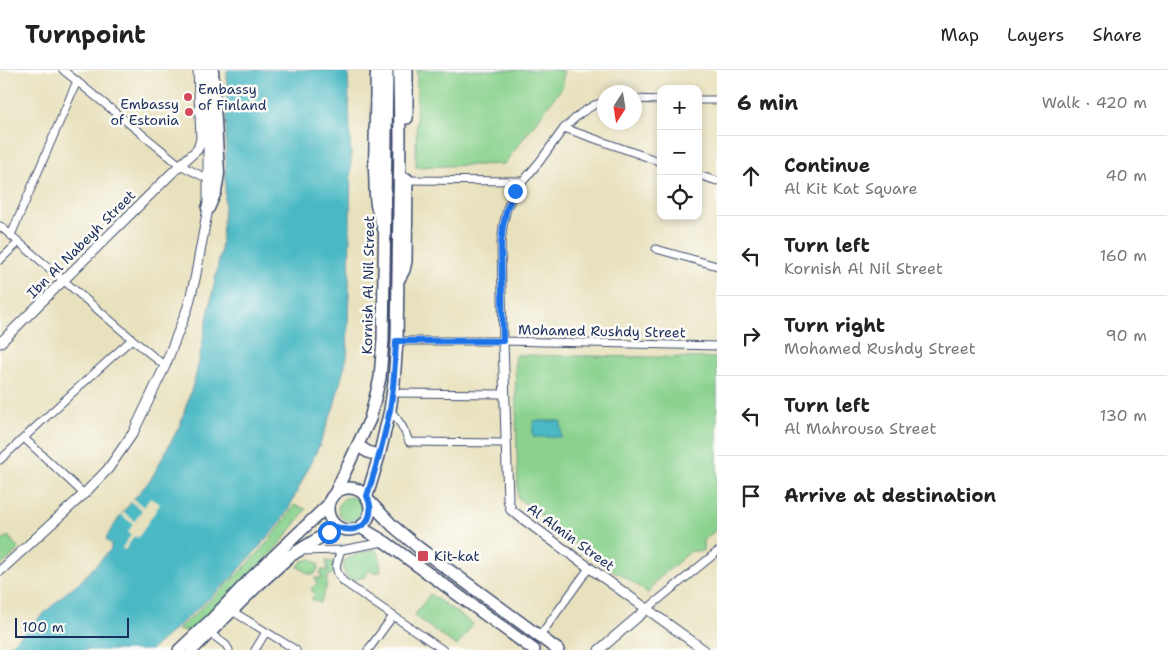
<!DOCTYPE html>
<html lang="en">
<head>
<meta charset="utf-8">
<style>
  :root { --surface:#fff; --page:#f6f6f6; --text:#222; --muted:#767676; --line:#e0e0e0 }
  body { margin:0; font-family:"Shantell Sans",sans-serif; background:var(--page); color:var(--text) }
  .controls { position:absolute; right:15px; top:15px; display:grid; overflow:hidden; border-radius:10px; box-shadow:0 2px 8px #0003 }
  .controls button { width:45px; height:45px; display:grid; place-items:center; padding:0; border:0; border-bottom:1px solid var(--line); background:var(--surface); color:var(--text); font:25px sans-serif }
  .compass { position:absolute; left:597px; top:15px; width:45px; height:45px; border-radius:50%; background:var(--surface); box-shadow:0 2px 8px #0003; rotate:192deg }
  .scale { position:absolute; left:15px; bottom:12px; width:114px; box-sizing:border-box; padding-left:5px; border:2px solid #1b2f5e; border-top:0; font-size:14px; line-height:18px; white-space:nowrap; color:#1b2f5e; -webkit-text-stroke:4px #fdfcf7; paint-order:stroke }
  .stop { position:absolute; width:15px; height:15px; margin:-11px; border:4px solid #1a73e8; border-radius:50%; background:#fff }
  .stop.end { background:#1a73e8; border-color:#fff; box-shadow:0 1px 5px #0008 }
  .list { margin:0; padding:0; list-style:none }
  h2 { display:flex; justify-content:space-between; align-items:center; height:65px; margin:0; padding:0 20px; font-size:21px }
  h2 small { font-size:16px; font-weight:400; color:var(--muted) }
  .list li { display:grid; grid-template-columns:32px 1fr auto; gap:15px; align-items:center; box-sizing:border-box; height:80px; padding:0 20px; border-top:1px solid var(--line) }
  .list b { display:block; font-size:19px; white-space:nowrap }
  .list p { margin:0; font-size:16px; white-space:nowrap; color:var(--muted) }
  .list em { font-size:16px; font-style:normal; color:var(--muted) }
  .icon { flex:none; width:28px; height:28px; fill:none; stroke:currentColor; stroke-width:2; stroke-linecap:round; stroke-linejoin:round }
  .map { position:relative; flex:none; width:717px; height:580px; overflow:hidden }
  header { display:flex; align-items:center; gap:30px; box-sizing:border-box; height:70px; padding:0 25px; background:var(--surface); border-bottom:1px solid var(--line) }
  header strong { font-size:24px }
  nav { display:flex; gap:28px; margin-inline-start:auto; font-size:18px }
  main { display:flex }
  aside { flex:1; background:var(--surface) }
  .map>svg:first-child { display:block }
  .green { fill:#8ad28e; stroke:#528076 }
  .water { fill:#4bb9c4; stroke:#337491 }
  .pier { fill:#e8e1bd }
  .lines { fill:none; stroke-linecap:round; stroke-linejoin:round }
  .minor-casing { stroke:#3a4a6c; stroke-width:9 }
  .tertiary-casing { stroke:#3a4a6c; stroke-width:11 }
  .primary-casing { stroke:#3a4a6c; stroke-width:14 }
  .motorway-casing { stroke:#3a4a6c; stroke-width:15 }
  .minor { stroke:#fff; stroke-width:7 }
  .tertiary { stroke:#fff; stroke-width:9 }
  .primary { stroke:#fff; stroke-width:11 }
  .motorway { stroke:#fff; stroke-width:12 }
  .route { stroke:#1a73e8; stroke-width:6 }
  .poi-dot { fill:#d1495b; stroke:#fdfcf7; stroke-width:2 }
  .labels { text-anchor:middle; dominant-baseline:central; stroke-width:5; stroke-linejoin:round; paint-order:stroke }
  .poi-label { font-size:14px; fill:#1b2f5e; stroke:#fdfcf7; text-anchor:start }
  .street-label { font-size:14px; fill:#1b2f5e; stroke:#fdfcf7 }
</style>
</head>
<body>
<header>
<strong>Turnpoint</strong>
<nav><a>Map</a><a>Layers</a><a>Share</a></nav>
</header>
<main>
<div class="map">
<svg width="717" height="580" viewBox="0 0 717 580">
  <rect width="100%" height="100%" fill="#fdfcf7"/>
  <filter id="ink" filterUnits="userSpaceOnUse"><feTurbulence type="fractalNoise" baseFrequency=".02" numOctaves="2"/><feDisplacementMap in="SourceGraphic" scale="10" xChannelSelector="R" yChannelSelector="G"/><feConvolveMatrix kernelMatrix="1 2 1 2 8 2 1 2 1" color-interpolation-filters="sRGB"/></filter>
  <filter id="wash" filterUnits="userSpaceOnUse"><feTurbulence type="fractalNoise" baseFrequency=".0096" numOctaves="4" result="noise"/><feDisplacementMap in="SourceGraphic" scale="20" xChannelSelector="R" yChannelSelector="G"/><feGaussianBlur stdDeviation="1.12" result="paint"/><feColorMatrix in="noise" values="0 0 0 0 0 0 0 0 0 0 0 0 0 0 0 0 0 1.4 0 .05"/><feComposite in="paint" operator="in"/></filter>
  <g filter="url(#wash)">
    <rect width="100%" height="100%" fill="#e8e1bd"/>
    <!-- green -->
    <path class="green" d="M417 0H563V16L504 94 416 97Z
      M515 285 717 288V459L703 471V481H691L658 509 648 523 619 503 618 504 581 478 583 476 579 473 577 475 555 460 557 457 518 428Z
      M338 439a12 12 0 1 1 24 0a12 12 0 1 1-24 0Z
      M294 435 306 439C276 484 234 522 196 561L177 560C219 522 265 484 294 435Z
      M8 466 19 479 0 497V472Z
      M375 479 380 487 381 501 375 503 368 500 366 507 352 510C343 506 343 500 344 491L358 484Z
      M311 489 319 495 315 504H309L298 497 302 491Z
      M326 491 333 492V503L327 507 326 518 320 533 311 529 315 525 311 519 317 513 315 508H322L320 503 322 500H328Z
      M430 524 473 554 457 576 414 546Z"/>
    <!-- water -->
    <path class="water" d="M227 0H348L351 89 349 221 347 287 334 336 320 374 287 442 277 457 230 510 151 580H5L68 521 82 510 111 479V475L106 469 107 466 123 442 151 409 180 355 196 305 221 180 225 128Z
      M533 351H561V367H533Z"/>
    <!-- pier -->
    <path class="pier" d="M150 428 160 434 138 468 134 466 125 480 122 478 131 465 128 462 133 454 121 445 123 442 135 451 142 440 131 432 133 429 144 437Z"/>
  </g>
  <g filter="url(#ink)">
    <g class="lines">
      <defs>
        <path id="minor" d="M63 0 180 95 208 109
          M634 29 661 30
          M698 30H717
          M564 58 661 92
          M698 105 717 111
          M407 110 523 111
          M0 156 132 269 165 296
          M11 165 77 11
          M656 179 717 196
          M0 190 19 172
          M397 271H503L717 276
          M503 271 501 174 503 156 507 138 515 121 540 91 564 58 581 43 594 35 604 32
          M392 323 504 324
          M390 340C399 350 405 359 409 372L506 373
          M24 368 84 424
          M0 390 69 326 132 269
          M341 480C336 494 333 500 344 512L443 580
          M300 481 341 480 384 472
          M647 539 717 482
          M232 541 296 580
          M210 563 226 575 229 580
          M539 567 589 498
          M255 580 266 562
          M368 580 393 546"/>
        <path id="tertiary" d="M503 271 508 430 511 440 569 483 704 580
          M0 273 180 95 197 80 199 76 201 68 198 0
          M0 501 84 424 108 399 133 363 165 296 188 237 195 209 208 138V60L204 0
          M599 580 647 539"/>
        <path id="primary" d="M407 48V0
          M399 209 404 200 406 191 407 109
          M358 376 368 382 379 386
          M328 439a21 21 0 1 1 42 0a21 21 0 1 1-42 0Z
          M336 421 370 349 380 308 383 270 387 0
          M367 426 379 386 390 340 394 312 397 271 400 69 399 0
          M370 432 393 456 419 478 558 580
          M360 457 385 472 534 580
          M179 580 212 549 249 510 328 435
          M192 580 258 515 290 486 337 457"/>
        <path id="motorway" d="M377 0 375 99 376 126 377 135 384 159
          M208 138 215 122 218 103 212 0"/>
      </defs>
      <!-- minor casing -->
      <use href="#minor" class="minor-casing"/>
      <!-- tertiary casing -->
      <use href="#tertiary" class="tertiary-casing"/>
      <!-- primary casing -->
      <use href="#primary" class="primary-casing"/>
      <!-- motorway casing -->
      <use href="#motorway" class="motorway-casing"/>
      <!-- minor -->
      <use href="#minor" class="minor"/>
      <!-- tertiary -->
      <use href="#tertiary" class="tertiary"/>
      <!-- primary -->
      <use href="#primary" class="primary"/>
      <!-- motorway -->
      <use href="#motorway" class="motorway"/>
    </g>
  </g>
  <g class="lines" filter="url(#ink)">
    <!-- route -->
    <path class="route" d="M329 462 337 457C360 466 378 449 367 426 376 398 384 369 390 340 394 317 395 294 396 271H503L501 174 503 156 507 138 515 121"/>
  </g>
  <!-- markers -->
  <g class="poi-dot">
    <circle cx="188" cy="27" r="5"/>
    <circle cx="189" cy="42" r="5"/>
    <rect x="417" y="480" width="12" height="12" rx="2.5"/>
  </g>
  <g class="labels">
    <!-- poi labels -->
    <g class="poi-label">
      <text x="198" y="19">Embassy<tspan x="198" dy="16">of Finland</tspan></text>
      <text x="179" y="34" text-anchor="end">Embassy<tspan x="179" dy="16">of Estonia</tspan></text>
      <text x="434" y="486">Kit-kat</text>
    </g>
    <!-- street labels -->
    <g class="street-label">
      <text transform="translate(81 174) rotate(-45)">Ibn Al Nabeyh Street</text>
      <text transform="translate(368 215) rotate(-89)">Kornish Al Nil Street</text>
      <text transform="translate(602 261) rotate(1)">Mohamed Rushdy Street</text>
      <text transform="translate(571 467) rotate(36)">Al Almin Street</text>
    </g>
  </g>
</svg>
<div class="controls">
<button>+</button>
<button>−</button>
<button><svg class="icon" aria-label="locate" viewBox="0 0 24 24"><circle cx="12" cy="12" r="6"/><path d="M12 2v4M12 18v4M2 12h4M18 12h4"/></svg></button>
</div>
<svg class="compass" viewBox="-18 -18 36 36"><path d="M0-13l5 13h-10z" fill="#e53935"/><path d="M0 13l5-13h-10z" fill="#767676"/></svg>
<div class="scale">100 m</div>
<div class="stop" style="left:329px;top:462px"></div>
<div class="stop end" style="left:515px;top:121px"></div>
</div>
<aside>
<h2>6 min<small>Walk · 420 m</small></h2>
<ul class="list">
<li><svg class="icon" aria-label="ahead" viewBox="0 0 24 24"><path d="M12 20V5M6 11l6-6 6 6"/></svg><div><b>Continue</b><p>Al Kit Kat Square</p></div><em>40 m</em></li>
<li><svg class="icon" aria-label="left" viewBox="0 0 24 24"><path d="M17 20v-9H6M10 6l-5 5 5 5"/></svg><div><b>Turn left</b><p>Kornish Al Nil Street</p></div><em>160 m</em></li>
<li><svg class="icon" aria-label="right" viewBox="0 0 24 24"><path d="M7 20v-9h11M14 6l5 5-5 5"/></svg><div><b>Turn right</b><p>Mohamed Rushdy Street</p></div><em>90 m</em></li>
<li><svg class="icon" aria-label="left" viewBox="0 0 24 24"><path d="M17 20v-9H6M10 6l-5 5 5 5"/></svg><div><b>Turn left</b><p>Al Mahrousa Street</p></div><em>130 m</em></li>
<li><svg class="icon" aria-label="arrive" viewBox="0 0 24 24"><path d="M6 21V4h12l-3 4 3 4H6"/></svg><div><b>Arrive at destination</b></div></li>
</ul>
</aside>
</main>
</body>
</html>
